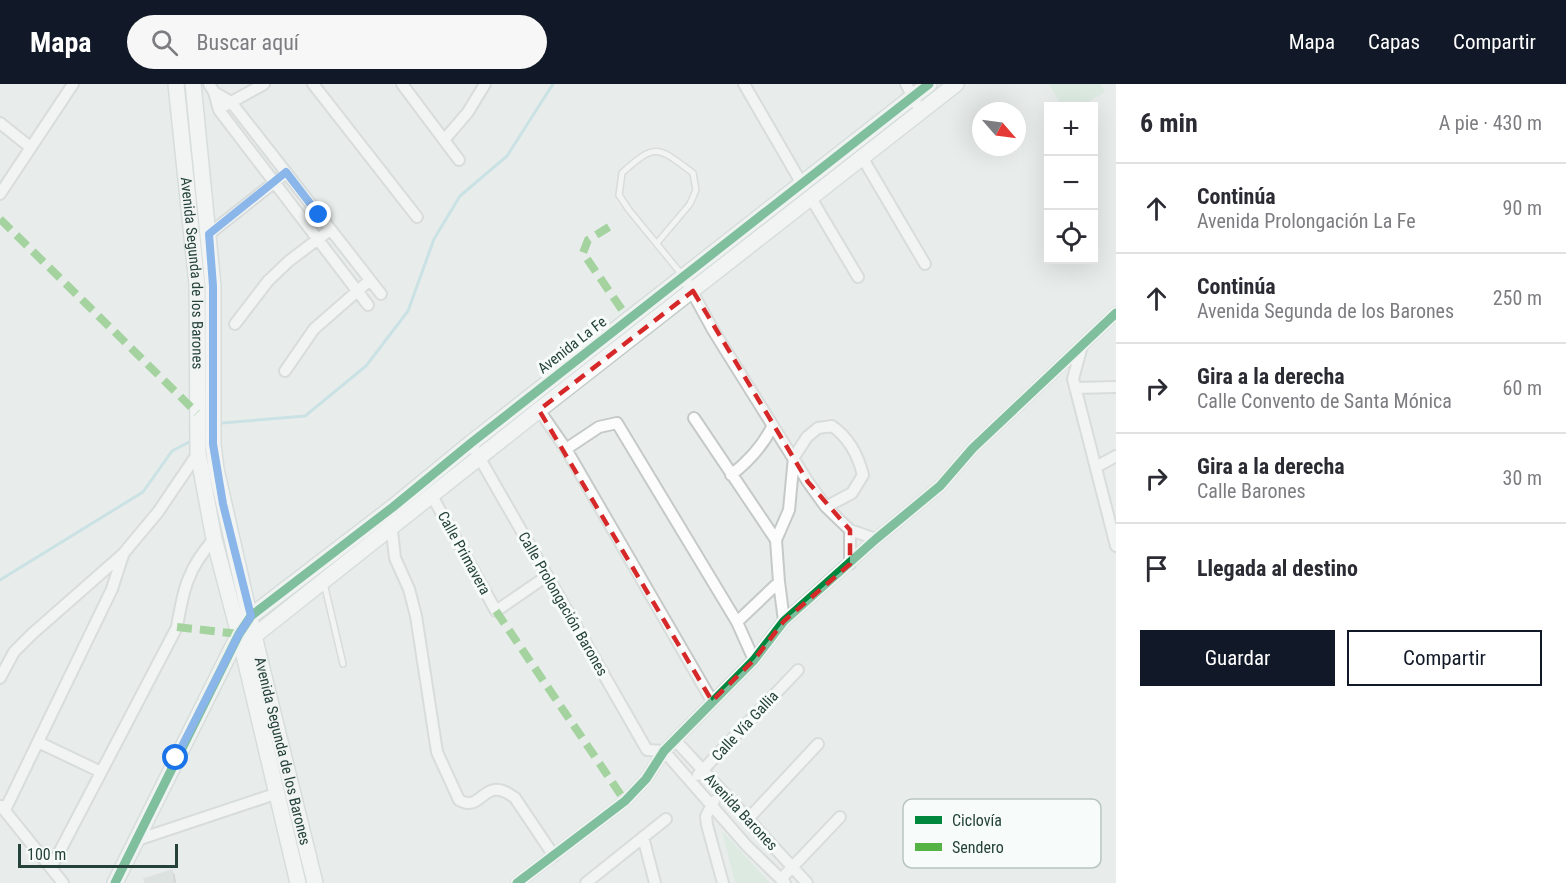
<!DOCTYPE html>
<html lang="es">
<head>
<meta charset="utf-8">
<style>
  :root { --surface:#fff; --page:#f7f7f7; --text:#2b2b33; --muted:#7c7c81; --line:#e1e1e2; --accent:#111827 }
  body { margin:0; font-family:"Roboto Condensed",sans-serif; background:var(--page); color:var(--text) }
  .controls { position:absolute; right:18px; top:18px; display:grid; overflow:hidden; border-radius:0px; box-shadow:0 6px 24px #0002 }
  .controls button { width:54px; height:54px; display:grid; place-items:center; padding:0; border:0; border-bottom:2px solid var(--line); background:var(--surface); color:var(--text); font:30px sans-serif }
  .compass { position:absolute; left:972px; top:18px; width:54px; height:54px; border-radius:50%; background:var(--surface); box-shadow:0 6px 24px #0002; rotate:118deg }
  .scale { position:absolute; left:18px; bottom:15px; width:160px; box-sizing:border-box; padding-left:6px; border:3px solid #24423a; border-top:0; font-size:16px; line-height:21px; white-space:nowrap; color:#24423a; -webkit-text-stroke:4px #f7fbf9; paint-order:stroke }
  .stop { position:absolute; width:18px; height:18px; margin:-14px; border:4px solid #1a73e8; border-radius:50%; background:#fff }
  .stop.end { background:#1a73e8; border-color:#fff; box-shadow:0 2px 6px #0008 }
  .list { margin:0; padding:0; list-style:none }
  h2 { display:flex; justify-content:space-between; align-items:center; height:78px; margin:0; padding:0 24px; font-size:26px }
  h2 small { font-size:20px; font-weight:400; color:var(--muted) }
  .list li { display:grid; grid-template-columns:39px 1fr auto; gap:18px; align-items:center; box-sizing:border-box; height:90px; padding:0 24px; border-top:2px solid var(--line) }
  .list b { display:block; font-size:22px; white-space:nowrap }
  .list p { margin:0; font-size:20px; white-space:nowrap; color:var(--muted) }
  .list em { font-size:20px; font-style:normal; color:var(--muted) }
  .actions { display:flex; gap:12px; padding:18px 24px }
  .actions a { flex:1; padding:14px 0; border:2px solid var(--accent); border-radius:0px; text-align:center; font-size:21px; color:var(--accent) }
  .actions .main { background:var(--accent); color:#fff }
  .icon { flex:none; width:33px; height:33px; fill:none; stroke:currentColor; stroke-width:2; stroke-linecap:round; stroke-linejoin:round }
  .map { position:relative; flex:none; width:1116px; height:799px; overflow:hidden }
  header { display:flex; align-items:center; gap:36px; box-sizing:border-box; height:84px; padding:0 30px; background:var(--accent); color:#fff }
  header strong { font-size:28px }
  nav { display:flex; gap:33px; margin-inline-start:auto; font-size:21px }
  .search { width:420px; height:54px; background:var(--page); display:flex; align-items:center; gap:15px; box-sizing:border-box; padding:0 21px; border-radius:33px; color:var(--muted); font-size:22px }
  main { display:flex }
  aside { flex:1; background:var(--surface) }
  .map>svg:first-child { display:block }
  .green { fill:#d1e6d8 }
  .shadow { fill:#0003 }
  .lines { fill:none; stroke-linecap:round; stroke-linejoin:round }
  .stream { stroke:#a9d4db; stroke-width:3 }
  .building { fill:#cfd4d2; stroke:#d1d6d4; stroke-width:1.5 }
  .lane-casing { stroke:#c5cac8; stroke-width:8 }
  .street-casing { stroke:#c5cac8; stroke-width:14 }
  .secondary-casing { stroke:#c3cbc8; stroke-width:18 }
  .lane { stroke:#fcfcfc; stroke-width:5 }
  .street { stroke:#fcfcfc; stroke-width:10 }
  .secondary { stroke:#fcfcfc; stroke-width:15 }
  .quiet { stroke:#55b346; stroke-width:8; stroke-dasharray:15 8; stroke-linecap:butt }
  .cycleway-casing { stroke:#f7fbf9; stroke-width:13 }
  .cycleway { stroke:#00873e; stroke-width:9 }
  .route { stroke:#1a73e8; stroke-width:8 }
  .marked { fill:none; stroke:#d62828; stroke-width:4.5; stroke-dasharray:12 8; stroke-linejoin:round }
  .labels { text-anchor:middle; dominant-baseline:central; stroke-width:6; stroke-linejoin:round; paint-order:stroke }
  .street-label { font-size:15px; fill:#24423a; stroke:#f7fbf9 }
  .key { fill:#f7fbf9; stroke:#b8c4c0; stroke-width:1.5 }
  .key-label { font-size:16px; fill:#24423a }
</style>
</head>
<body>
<header>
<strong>Mapa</strong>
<div class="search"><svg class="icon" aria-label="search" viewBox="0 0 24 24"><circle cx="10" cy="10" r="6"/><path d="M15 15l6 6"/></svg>Buscar aquí</div>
<nav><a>Mapa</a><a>Capas</a><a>Compartir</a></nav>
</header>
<main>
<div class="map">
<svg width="1116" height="799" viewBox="0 0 1116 799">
  <rect width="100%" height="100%" fill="#e8edeb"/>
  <!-- green -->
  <path class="green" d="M1049 0H1101L1105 8 1081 22H1062Z
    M722 747 770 799H735Z"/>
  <!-- shadow -->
  <path class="shadow" d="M172 787 175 791 176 799H146Z"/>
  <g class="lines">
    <!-- stream -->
    <path class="stream" d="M222 339 305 332 366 282 408 227 434 155 460 112 507 72 553 0
      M0 496 143 408 172 367 191 357"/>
  </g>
  <!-- building -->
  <path class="building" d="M172 786 173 799H145L144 795Z"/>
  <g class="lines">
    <defs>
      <path id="lane" d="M657 159 690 120 696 106 693 89C658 63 656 58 622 89L619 111 629 126 683 192
        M324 499 343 580"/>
      <path id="street" d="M209 0 214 8 219 26 368 221
        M313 0 417 133
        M402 0 459 76
        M744 0 802 100
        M906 0 921 28
        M214 8 231 18 381 210
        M226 21 264 0
        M0 39 30 63
        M444 56 468 28 485 0
        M862 73 925 180
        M0 110 73 0
        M811 114 858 193
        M209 150 286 89
        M684 193 713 246 808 398 826 423 850 446 876 455
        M235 240 268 197 289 177 330 146
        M1082 262 1073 295 1116 462
        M285 287 314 245 370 196
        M1075 304 1116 303
        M539 326 566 365 712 617
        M694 334 776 456
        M471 359 647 666 664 667 747 762 785 799
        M566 365 599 343 617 339 737 538 754 576
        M1096 383 1116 372
        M731 391C749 377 762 363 772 343
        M432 412 496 527 547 492
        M391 439 395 474 409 505 416 532 437 668 459 716C483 730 483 689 515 714L554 772
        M850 446V480
        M779 498 776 456 789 426 794 373 807 353 818 344 832 342C848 353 858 371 863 391L852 409 826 423
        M737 538 779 498 784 537
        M0 594 14 568 32 550 123 470 158 428 198 369
        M675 656 807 799
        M38 658 101 688
        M698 691 798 586
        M714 717 706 732 707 741 723 799
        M1 722 63 799
        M5 726 112 505 123 471
        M748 735 818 660
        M643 753 655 799
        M134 757 278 709
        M51 784 177 543C183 506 188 484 214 455
        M781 795 840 733
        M517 799 625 717 646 695 664 667 754 576 784 537 876 455 940 402 973 364 1116 229
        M586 799 666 735"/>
      <g id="secondary">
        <path id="s1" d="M176 0 197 201 198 369 214 455 239 550 298 799"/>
        <path id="s2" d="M193 0 213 202V360L216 385 254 552 315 799"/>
        <path d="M239 550 254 552 539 326 956 0"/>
        <path d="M115 799 239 550 251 532 393 423 471 359 929 0"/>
      </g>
    </defs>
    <!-- lane casing -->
    <use href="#lane" class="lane-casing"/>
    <!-- street casing -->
    <use href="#street" class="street-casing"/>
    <!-- secondary casing -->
    <use href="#secondary" class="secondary-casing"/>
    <!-- lane -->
    <use href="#lane" class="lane"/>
    <!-- street -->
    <use href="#street" class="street"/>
    <!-- secondary -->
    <use href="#secondary" class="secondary"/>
    <!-- quiet -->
    <path class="quiet" d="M0 135 197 329
      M609 143 588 156 583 169 629 236
      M496 527 625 717
      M177 543 239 550"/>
    <defs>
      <path id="cycleway" d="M115 799 239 550 251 532 393 423 471 359 929 0
        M517 799 625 717 646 695 664 667 754 576 784 537 876 455 940 402 973 364 1116 229"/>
    </defs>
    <!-- cycleway casing -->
    <use href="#cycleway" class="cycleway-casing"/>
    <!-- cycleway -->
    <use href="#cycleway" class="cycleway"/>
  </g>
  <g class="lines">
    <!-- route -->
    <path class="route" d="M176 674 239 550 251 532 223 420 213 360V202L209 150 286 88 319 131"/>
  </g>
  <!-- marked area -->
  <path d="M0 0H1116V799H0ZM693 207 808 398 850 446V480L784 537 754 576 712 617 539 326Z" fill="#e8edeb" fill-opacity=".55" fill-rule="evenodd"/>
  <path class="marked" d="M693 207 808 398 850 446V480L784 537 754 576 712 617 539 326Z"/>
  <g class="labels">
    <!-- street labels -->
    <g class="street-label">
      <text stroke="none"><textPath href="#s1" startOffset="190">Avenida Segunda de los Barones</textPath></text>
      <text transform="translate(572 261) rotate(-38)">Avenida La Fe</text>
      <text transform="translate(464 469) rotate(61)">Calle Primavera</text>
      <text transform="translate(563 520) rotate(60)">Calle Prolongación Barones</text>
      <text transform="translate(745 642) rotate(-47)">Calle Vía Gallia</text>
      <text stroke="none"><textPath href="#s2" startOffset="676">Avenida Segunda de los Barones</textPath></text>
      <text transform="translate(741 728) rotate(47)">Avenida Barones</text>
    </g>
  </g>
  <!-- legend -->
  <rect x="903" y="715" width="198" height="69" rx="9" class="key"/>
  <rect x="915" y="732" width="27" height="8" fill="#00873e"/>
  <rect x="915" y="759" width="27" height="8" fill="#55b346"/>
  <g class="key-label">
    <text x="952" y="742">Ciclovía</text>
    <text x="952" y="769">Sendero</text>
  </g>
</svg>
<div class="controls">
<button>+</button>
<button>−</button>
<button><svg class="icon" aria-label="locate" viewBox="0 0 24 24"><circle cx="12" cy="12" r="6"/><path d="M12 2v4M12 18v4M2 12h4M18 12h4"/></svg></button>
</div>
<svg class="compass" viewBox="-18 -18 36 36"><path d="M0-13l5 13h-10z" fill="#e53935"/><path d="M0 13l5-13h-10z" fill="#7c7c81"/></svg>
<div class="scale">100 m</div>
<div class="stop" style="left:176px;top:674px"></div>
<div class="stop end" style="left:319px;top:131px"></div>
</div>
<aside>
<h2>6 min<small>A pie · 430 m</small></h2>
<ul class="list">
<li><svg class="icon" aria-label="ahead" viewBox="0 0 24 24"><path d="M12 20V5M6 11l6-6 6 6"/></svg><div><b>Continúa</b><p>Avenida Prolongación La Fe</p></div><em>90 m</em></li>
<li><svg class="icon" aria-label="ahead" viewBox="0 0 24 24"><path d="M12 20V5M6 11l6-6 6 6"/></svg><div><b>Continúa</b><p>Avenida Segunda de los Barones</p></div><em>250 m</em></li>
<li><svg class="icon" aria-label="right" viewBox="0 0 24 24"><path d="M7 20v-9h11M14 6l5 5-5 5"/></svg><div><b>Gira a la derecha</b><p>Calle Convento de Santa Mónica</p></div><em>60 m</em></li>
<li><svg class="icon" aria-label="right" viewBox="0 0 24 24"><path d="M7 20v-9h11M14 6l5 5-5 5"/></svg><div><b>Gira a la derecha</b><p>Calle Barones</p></div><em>30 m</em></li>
<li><svg class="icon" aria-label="arrive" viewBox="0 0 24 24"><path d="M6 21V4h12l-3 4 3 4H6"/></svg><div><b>Llegada al destino</b></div></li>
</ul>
<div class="actions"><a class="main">Guardar</a><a>Compartir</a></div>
</aside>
</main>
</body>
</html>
